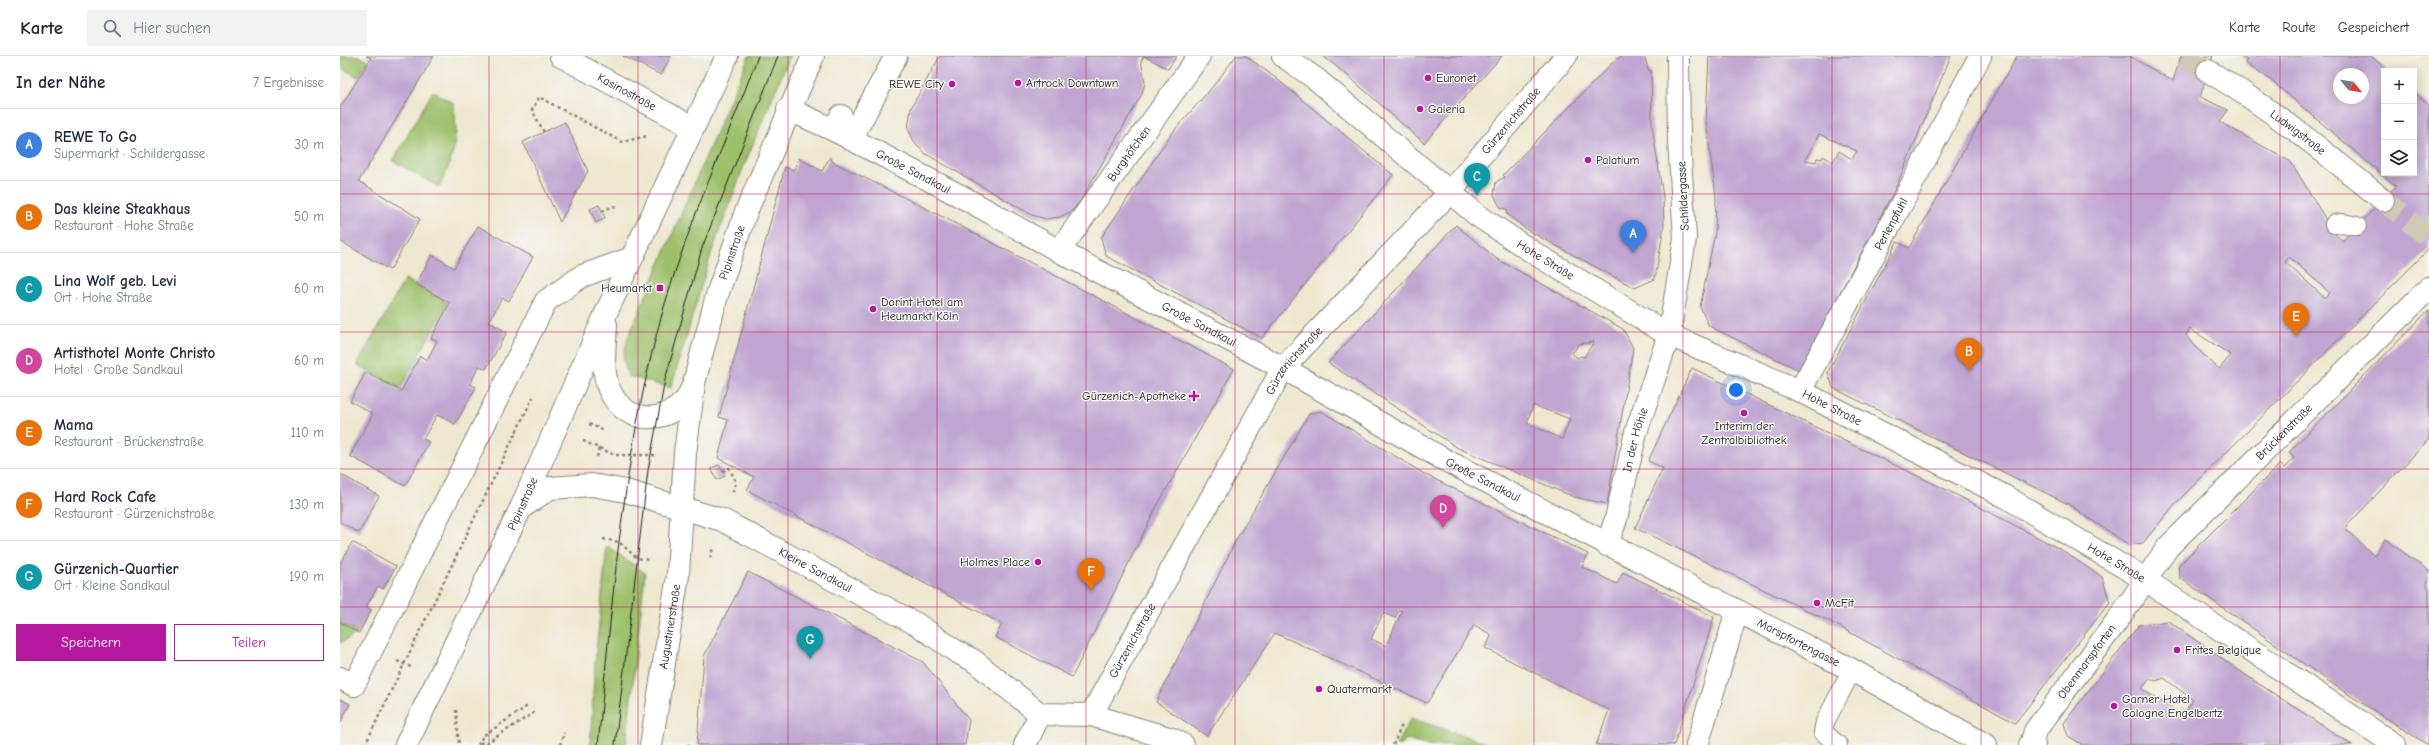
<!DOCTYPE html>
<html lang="de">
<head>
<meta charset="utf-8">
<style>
  :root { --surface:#fff; --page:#f2f2f3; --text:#1f2937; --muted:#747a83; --line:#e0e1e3; --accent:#b5179e }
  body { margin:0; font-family:"Comic Neue",sans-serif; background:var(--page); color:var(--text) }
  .controls { position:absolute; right:12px; top:12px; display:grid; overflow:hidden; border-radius:0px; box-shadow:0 2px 10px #0003 }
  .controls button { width:36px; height:36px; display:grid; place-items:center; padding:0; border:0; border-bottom:1px solid var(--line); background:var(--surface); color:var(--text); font:20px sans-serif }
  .compass { position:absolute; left:1993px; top:12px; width:36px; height:36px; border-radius:50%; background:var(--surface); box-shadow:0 2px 10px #0003; rotate:120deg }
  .you { position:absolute; left:1396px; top:334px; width:14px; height:14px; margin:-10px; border:3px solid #fff; border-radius:50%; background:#1a73e8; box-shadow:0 0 0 6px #1a73e833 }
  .badge { display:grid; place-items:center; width:26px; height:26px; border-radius:50%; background:var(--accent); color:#fff; font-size:13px; font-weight:700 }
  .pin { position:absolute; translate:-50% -33px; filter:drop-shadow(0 1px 2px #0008) }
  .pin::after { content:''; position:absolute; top:21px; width:14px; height:12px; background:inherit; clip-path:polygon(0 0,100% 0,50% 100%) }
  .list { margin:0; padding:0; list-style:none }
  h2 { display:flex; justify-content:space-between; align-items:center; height:52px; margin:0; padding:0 16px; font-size:17px }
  h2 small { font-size:13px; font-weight:400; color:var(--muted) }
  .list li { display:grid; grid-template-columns:26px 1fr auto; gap:12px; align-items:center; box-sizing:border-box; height:72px; padding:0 16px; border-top:1px solid var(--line) }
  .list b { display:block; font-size:15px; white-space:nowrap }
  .list p { margin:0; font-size:13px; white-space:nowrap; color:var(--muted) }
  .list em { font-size:13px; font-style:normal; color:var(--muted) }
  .actions { display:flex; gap:8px; padding:12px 16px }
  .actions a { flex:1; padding:9px 0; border:1px solid var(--accent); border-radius:0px; text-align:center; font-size:14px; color:var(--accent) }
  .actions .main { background:var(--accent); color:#fff }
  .icon { flex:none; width:22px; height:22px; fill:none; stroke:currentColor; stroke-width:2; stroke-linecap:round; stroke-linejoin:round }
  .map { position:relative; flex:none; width:2089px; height:689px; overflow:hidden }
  header { display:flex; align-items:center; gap:24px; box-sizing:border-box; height:56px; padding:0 20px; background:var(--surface); border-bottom:1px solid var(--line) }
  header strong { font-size:19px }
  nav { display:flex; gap:22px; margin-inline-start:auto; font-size:14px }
  .search { width:280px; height:36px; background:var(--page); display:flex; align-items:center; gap:10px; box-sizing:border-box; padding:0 14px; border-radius:0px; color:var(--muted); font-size:15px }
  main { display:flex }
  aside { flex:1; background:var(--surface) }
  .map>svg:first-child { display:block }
  .green { fill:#9dc06a; stroke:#5c6e43 }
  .building { fill:#c0a5d1; fill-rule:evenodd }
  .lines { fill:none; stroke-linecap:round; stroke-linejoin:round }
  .minor-tunnel { stroke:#cfc9b6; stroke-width:22; stroke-dasharray:22 11; stroke-linecap:butt }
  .service-casing { stroke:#868276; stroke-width:20 }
  .pedestrian-casing { stroke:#868276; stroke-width:24 }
  .minor-casing { stroke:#868276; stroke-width:24 }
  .secondary-casing { stroke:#868276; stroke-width:24 }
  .path { stroke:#868276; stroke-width:2.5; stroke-dasharray:3 3; stroke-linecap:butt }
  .service { stroke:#fff; stroke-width:18 }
  .pedestrian { stroke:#fff; stroke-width:22 }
  .minor { stroke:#fff; stroke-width:22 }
  .secondary { stroke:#fff; stroke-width:22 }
  .tram { stroke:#1c1c1c; stroke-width:1 }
  .grid { fill:none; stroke:#c2185b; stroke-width:1; stroke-opacity:0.55 }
  .poi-dot { fill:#b5179e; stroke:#f6f6f2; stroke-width:1.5 }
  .labels { text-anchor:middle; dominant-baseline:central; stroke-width:3; stroke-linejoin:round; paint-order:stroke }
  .poi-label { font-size:12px; fill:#1c1c1c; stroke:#f6f6f2; text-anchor:start }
  .street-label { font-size:12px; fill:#1c1c1c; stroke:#f6f6f2 }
</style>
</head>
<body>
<header>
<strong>Karte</strong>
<div class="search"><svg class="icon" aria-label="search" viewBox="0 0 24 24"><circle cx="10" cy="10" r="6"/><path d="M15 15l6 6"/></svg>Hier suchen</div>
<nav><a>Karte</a><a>Route</a><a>Gespeichert</a></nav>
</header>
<main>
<aside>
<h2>In der Nähe<small>7 Ergebnisse</small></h2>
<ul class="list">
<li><span class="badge" style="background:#3f7fe0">A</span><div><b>REWE To Go</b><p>Supermarkt · Schildergasse</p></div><em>30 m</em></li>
<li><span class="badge" style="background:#e8710a">B</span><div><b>Das kleine Steakhaus</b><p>Restaurant · Hohe Straße</p></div><em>50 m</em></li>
<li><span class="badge" style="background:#0f9aa8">C</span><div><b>Lina Wolf geb. Levi</b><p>Ort · Hohe Straße</p></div><em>60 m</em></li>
<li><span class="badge" style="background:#d1479c">D</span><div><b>Artisthotel Monte Christo</b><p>Hotel · Große Sandkaul</p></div><em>60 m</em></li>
<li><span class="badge" style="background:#e8710a">E</span><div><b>Mama</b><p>Restaurant · Brückenstraße</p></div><em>110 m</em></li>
<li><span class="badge" style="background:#e8710a">F</span><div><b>Hard Rock Cafe</b><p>Restaurant · Gürzenichstraße</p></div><em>130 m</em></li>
<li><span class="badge" style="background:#0f9aa8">G</span><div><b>Gürzenich-Quartier</b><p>Ort · Kleine Sandkaul</p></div><em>190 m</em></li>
</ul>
<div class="actions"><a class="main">Speichern</a><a>Teilen</a></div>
</aside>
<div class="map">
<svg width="2089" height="689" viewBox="0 0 2089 689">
  <rect width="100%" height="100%" fill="#f6f6f2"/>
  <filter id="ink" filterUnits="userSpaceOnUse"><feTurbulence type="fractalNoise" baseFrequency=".025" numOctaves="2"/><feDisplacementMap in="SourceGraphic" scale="8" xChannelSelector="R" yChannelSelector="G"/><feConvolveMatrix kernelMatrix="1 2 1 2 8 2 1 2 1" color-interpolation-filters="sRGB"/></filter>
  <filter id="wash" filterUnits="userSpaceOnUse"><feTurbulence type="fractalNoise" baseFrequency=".012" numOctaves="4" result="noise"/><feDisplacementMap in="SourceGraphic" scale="16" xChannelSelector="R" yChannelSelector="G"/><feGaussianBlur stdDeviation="0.9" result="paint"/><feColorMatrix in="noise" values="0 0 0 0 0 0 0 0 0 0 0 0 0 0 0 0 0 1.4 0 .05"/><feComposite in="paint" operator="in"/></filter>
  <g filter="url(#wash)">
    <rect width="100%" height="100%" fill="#efe8d1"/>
    <!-- green -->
    <path class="green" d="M0 0H19L28 5 18 21 0 11Z
      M409 0H450L405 107 372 195 331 332 288 320 283 302 287 284Z
      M93 35 113 47C120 80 114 101 99 131L53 105Z
      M65 223 108 247 60 333 17 309Z
      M267 490 305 517 286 689H250L255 606Z
      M0 567 18 577 0 587Z
      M1071 662 1151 689H1084L1065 683 1062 689H1056Z"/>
    <g id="blocks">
      <!-- building -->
      <path class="building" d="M26 0H94L19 125 80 163 50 214 0 185V52L31 2Z
        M283 0H331L321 19Z
        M600 0H804L801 5 805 26 802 38 741 144 732 155 720 161 706 163 692 159 586 98 576 89 568 73 571 52Z
        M804 0H837L828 13Z
        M896 0H906L937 23 1053 119 922 282 766 200 761 182 832 77 874 29Z
        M983 0H1162L1084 87 1007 19Z
        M1281 0H1303L1306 5 1308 14 1311 15 1312 69 1323 141 1324 170 1315 223 1295 232 1187 174 1166 157 1168 154 1160 151 1154 139 1156 126 1165 121 1163 119 1277 2 1278 3Z
        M1369 0H1611L1557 129 1459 314 1369 270 1360 251 1375 177 1376 141 1366 65ZM1479 78 1517 95 1512 103 1499 95 1493 106 1483 100 1482 103 1477 102 1476 106 1465 104Z
        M1677 0H1789L1833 25 1841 0H1873L1860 41 1888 54 1880 66 1951 106 1994 177 2003 185 2056 130 1922 17 1921 18 1905 7 1907 4 1901 0H2031L2049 15H2044V117H2074V36L2089 49V193L1834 449 1803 487 1789 489 1728 448 1493 332 1488 316 1557 186 1569 192ZM1999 18H2023V42H1999ZM1949 201 1990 237 1985 242 1945 206ZM1850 273 1891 299 1879 313 1853 289 1846 279Z
        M225 66 248 115 220 166 183 86Z
        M490 101 493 106 603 161 894 313 816 452 732 621 655 581 662 568 407 434 414 421 378 402 388 364 379 361 445 111 454 114 458 102 482 115Z
        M259 149 265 162 256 167 250 153Z
        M1116 169 1157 203 1283 273 1293 292 1267 448 1234 441 1118 392 988 307ZM1254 286 1244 301 1240 300 1238 302 1232 298 1239 288ZM1193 349 1230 363 1222 383 1187 367Z
        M138 170 193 201 169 245 162 242 149 266 167 276 146 313 139 310 130 328 136 331 115 368 97 359 83 383 89 386 65 430 10 400 33 358 10 345 26 316 61 335 80 300 87 304 97 285 91 282 110 247 76 228 92 199 114 212Z
        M2089 254V383L2005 472 2034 500 2045 483 2089 515 2087 531 2089 532 2088 689 2000 633 1840 522 1838 510 1940 408 1944 412 1954 402 1949 396Z
        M1352 312 1609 435 1718 492 1762 521 1770 546 1675 667 1489 565 1295 472 1323 412 1308 405Z
        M981 355 1086 419 1248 498 1242 511 1277 528 1283 516 1374 561 1334 689H1256L1269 654 1145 592 1152 579 1134 569 1087 647 935 577 867 680 816 646 896 484 969 358ZM1059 554 1062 555 1046 590 1031 583 1043 557 1055 562Z
        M379 409 385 420 377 424 371 412Z
        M0 418 39 440 19 477 0 466Z
        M12 486 56 510 43 533 38 530 26 551 31 554 19 577 0 566V508Z
        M408 516 583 606 629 664 625 689H357L364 600Z
        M1828 565 1913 624 2012 689H1743L1728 680 1724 667 1799 569ZM1824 622 1853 644 1843 660 1802 633 1809 623 1816 625Z
        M0 643 10 648 0 667Z"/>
    </g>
  </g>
  <g filter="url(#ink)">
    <use href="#blocks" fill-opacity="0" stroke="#868276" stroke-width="1"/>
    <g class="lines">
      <!-- minor-tunnel -->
      <path class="minor-tunnel" d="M1843 0 1868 15
        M2043 144 2089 181"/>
      <defs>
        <path id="service" d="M1994 168 2003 167 2017 170
          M1498 689 1483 676 1485 666 1512 614"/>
        <g id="pedestrian">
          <path id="s1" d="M943 0 976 23 1137 159 1194 197 1329 279 1460 335 1666 441 1804 523 2055 689"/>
          <path d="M494 74 501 60"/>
          <path d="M511 83 556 0"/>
          <path d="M1460 335 1562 147"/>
          <path id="s2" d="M1267 489 1276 463 1296 376 1329 279 1345 183 1339 85 1338 0"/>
          <path id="s3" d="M751 659 943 312 1110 136 1226 0"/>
          <path id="s4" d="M1691 689 1695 675 1779 562 1828 491 2089 232"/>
        </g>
        <g id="minor">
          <path id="s5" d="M221 0 352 71"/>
          <path id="s6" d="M1868 15C1931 52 1987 98 2043 144"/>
          <path id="s7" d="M448 53 494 74 626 143 719 195 943 312 1105 404 1512 614 1646 689"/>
          <path d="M1562 147 1640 0"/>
          <path id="s8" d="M719 195 859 0"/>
          <path id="s9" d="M181 452 210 432 252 429 286 435 382 464 578 569 617 596 633 604 700 658 751 659 832 683 843 689"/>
          <path d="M0 622 14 629 206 245 242 220 292 202"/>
          <path d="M685 689 700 658"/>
          <path d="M1357 689 1397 555"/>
          <path d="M1690 689H1694"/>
        </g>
        <g id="secondary">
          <path d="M266 269C265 288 261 315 269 333 283 366 320 370 344 346 348 342 350 335 353 330"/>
          <path id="s10" d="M66 689 181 452 266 257 387 0"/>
          <path id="s11" d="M311 689 338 519 345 397 354 327 377 239 406 156 473 0"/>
        </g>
      </defs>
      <!-- service casing -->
      <use href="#service" class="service-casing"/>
      <!-- pedestrian casing -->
      <use href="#pedestrian" class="pedestrian-casing"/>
      <!-- minor casing -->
      <use href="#minor" class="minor-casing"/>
      <!-- secondary casing -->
      <use href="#secondary" class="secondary-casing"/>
      <!-- path -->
      <path class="path" d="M204 76 192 54 199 41 282 86 307 80
        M262 155 274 150 278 152
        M249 368 263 374
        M243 385 275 399H317
        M257 401 259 392
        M383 415 389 412 396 426 392 438
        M263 483 279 486 297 502 310 504
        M370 502 373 492
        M57 605 71 611
        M116 654 119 689
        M140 687 148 686 195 656
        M25 689 193 341
        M138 689 143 680 189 649
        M220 689 224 677
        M348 689 349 688
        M1053 689 1062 669"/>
      <!-- service -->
      <use href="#service" class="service"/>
      <!-- pedestrian -->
      <use href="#pedestrian" class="pedestrian"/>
      <!-- minor -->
      <use href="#minor" class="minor"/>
      <!-- secondary -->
      <use href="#secondary" class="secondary"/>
      <!-- tram -->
      <path class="tram" d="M258 689C273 542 283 393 324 251 349 165 387 84 418 0
        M275 689 308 414 325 324 362 192 438 0"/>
    </g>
  </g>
  <!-- grid -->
  <path class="grid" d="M149 0V689M298 0V689M448 0V689M597 0V689M746 0V689M895 0V689M1044 0V689M1194 0V689M1343 0V689M1492 0V689M1641 0V689M1791 0V689M1940 0V689M0 138H2089M0 276H2089M0 413H2089M0 551H2089"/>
  <!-- markers -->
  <g class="poi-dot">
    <circle cx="1088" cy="22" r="4"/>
    <circle cx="678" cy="27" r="4"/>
    <circle cx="612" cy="28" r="4"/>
    <circle cx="1080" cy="53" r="4"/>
    <circle cx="1248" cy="104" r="4"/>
    <rect x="316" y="228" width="8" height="8" rx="2"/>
    <circle cx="533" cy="253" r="4"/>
    <path d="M852 334h4v4h4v4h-4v4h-4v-4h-4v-4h4z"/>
    <circle cx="1404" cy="357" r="4"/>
    <circle cx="698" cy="506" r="4"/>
    <circle cx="1477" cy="547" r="4"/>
    <circle cx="1837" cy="594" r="4"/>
    <circle cx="979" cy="633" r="4"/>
    <circle cx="1774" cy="650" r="4"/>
  </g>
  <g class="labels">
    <!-- poi labels -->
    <g class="poi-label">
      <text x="1096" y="22">Euronet</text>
      <text x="686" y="27">Artrock Downtown</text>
      <text x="604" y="28" text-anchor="end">REWE City</text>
      <text x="1088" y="53">Galeria</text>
      <text x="1256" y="104">Palatium</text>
      <text x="312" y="232" text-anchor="end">Heumarkt</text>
      <text x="541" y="246">Dorint Hotel am<tspan x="541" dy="14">Heumarkt Köln</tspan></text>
      <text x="846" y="340" text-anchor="end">Gürzenich-Apotheke</text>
      <text x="1404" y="370" text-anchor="middle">Interim der<tspan x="1404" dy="14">Zentralbibliothek</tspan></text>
      <text x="690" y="506" text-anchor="end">Holmes Place</text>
      <text x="1485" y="547">McFit</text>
      <text x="1845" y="594">Frites Belgique</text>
      <text x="987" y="633">Quatermarkt</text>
      <text x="1782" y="643">Garner Hotel<tspan x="1782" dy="14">Cologne Engelbertz</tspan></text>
    </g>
    <!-- street labels -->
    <g class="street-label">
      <text stroke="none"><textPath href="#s5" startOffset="75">Kasinostraße</textPath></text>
      <text stroke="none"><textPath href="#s3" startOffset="733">Gürzenichstraße</textPath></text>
      <text stroke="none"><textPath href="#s6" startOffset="109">Ludwigstraße</textPath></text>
      <text stroke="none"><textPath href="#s8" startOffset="120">Burghöfchen</textPath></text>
      <text stroke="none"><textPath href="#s7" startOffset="140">Große Sandkaul</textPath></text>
      <text transform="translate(1343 140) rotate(-93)">Schildergasse</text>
      <text transform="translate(1551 168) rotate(-62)">Perlenpfuhl</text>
      <text stroke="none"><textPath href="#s11" startOffset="501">Pipinstraße</textPath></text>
      <text stroke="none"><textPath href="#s1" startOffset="333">Hohe Straße</textPath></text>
      <text stroke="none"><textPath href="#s7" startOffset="464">Große Sandkaul</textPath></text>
      <text stroke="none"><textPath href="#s3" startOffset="409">Gürzenichstraße</textPath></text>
      <text stroke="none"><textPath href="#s1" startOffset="656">Hohe Straße</textPath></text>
      <text stroke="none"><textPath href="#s4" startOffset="405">Brückenstraße</textPath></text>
      <text stroke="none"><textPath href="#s2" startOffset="109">In der Höhle</textPath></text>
      <text stroke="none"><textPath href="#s7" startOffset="788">Große Sandkaul</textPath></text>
      <text stroke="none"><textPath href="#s10" startOffset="268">Pipinstraße</textPath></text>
      <text stroke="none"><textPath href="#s1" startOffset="980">Hohe Straße</textPath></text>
      <text stroke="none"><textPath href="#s9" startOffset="318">Kleine Sandkaul</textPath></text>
      <text stroke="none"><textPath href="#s11" startOffset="120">Augustinerstraße</textPath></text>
      <text stroke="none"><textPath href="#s3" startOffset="85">Gürzenichstraße</textPath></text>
      <text stroke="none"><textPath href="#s7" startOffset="1143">Marspfortengasse</textPath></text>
      <text stroke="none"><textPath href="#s4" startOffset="101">Obenmarspforten</textPath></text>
    </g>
  </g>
</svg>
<div class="controls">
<button>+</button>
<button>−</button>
<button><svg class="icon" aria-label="layers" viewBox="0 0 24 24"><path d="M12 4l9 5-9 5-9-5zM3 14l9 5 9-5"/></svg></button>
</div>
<svg class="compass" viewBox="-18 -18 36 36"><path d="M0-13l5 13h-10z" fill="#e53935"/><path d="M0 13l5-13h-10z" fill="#747a83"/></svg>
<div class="you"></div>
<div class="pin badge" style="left:1293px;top:197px;background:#3f7fe0">A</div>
<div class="pin badge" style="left:1629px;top:315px;background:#e8710a">B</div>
<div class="pin badge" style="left:1137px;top:140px;background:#0f9aa8">C</div>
<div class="pin badge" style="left:1103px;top:472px;background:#d1479c">D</div>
<div class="pin badge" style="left:1956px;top:280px;background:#e8710a">E</div>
<div class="pin badge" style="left:751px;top:535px;background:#e8710a">F</div>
<div class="pin badge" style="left:470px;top:603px;background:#0f9aa8">G</div>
</div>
</main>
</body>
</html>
